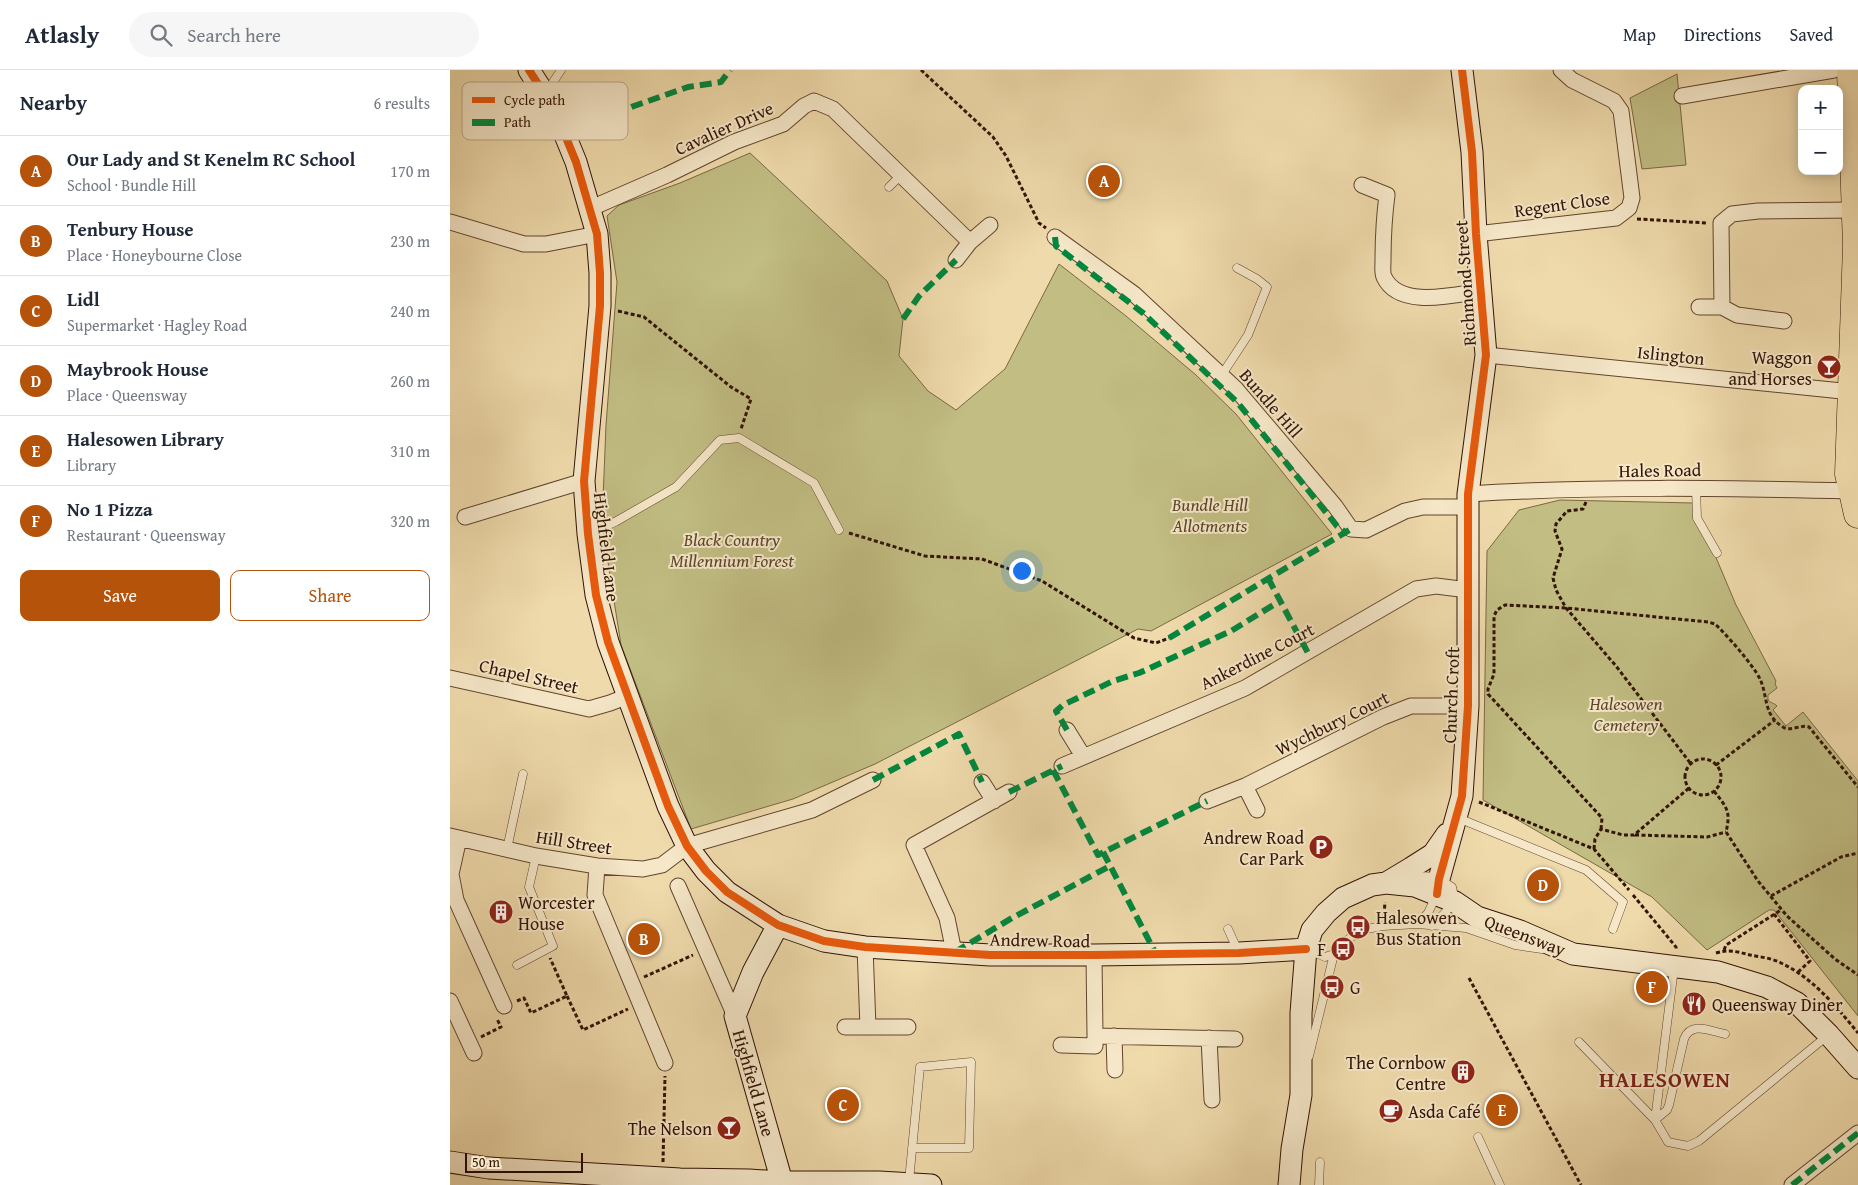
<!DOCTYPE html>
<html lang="en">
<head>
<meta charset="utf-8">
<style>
  :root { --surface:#fff; --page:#f6f6f7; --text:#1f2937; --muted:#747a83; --line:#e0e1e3; --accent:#b45309 }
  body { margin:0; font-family:"Gentium Book Plus",serif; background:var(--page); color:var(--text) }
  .controls { position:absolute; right:15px; top:15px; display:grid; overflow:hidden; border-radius:10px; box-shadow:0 2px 12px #0003 }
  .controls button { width:45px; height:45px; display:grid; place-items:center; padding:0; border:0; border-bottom:1px solid var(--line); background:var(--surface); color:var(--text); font:25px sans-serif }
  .scale { position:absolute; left:15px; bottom:12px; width:118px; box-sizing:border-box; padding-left:5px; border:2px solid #321305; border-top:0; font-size:14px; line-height:18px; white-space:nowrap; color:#321305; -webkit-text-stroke:4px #f5e7c8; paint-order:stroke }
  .you { position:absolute; left:571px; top:500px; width:18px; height:18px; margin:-12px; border:4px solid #fff; border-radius:50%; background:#1a73e8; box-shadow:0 0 0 8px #1a73e833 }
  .badge { display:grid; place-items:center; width:32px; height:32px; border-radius:50%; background:var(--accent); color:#fff; font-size:16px; font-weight:700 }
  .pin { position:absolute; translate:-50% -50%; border:2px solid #fff; box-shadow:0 1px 5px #0006 }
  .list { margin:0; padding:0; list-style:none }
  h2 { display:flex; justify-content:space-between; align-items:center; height:65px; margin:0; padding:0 20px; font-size:21px }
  h2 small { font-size:16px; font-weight:400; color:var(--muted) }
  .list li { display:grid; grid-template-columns:32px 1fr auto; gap:15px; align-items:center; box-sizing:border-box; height:70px; padding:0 20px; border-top:1px solid var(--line) }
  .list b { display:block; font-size:19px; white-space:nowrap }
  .list p { margin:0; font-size:16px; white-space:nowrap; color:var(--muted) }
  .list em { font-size:16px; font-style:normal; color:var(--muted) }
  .actions { display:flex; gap:10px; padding:15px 20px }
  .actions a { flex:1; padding:11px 0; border:1px solid var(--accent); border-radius:10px; text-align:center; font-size:18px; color:var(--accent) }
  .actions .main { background:var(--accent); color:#fff }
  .icon { flex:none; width:28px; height:28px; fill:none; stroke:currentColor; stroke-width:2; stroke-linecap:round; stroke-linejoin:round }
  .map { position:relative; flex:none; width:1408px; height:1115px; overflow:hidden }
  header { display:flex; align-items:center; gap:30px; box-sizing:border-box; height:70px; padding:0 25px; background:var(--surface); border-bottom:1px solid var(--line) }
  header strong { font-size:24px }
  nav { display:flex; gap:28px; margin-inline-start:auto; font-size:18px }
  .search { width:350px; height:45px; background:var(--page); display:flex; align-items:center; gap:12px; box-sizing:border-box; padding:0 18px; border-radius:28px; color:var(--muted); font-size:19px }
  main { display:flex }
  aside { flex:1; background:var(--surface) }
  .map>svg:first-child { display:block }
  .green { fill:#c1bd83; stroke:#7a6844 }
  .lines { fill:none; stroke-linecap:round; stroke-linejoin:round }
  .lane-casing { stroke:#61452e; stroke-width:9 }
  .street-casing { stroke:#61452e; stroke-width:17 }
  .secondary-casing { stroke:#321305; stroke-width:23 }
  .highway-casing { stroke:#321305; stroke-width:29 }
  .path { stroke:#321305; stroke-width:3; stroke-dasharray:4 2.5; stroke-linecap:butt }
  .lane { stroke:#f5e7c8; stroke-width:8 }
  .street { stroke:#f5e7c8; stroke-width:15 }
  .secondary { stroke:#f5e7c8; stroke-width:21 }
  .highway { stroke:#efdaab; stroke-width:28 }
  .quiet { stroke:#00873e; stroke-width:6; stroke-dasharray:12 6; stroke-linecap:butt }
  .cycleway-casing { stroke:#f5e7c8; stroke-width:11 }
  .cycleway { stroke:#e8590c; stroke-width:8 }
  .labels { text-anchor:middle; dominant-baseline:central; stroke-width:4; stroke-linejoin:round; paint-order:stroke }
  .street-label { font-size:18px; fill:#321305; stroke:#f5e7c8 }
  .poi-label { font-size:18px; fill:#321305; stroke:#f5e7c8; text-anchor:end }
  .park-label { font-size:18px; font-style:italic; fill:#5d462b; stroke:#f5e7c8 }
  .district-label { font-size:22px; font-weight:bold; letter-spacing:1px; fill:#7a1f14; stroke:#f5e7c8 }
  .key { fill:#f5e7c8; stroke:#baa78e; stroke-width:1 }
  .key-label { font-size:14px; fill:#321305 }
</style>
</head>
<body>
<header>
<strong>Atlasly</strong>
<div class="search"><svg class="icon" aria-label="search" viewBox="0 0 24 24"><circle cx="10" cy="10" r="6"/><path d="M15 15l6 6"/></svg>Search here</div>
<nav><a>Map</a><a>Directions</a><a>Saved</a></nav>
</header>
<main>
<aside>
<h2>Nearby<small>6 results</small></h2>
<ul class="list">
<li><span class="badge">A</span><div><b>Our Lady and St Kenelm RC School</b><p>School · Bundle Hill</p></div><em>170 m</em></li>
<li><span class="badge">B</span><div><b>Tenbury House</b><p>Place · Honeybourne Close</p></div><em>230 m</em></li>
<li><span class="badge">C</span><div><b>Lidl</b><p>Supermarket · Hagley Road</p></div><em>240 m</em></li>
<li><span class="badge">D</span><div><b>Maybrook House</b><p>Place · Queensway</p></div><em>260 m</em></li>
<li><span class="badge">E</span><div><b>Halesowen Library</b><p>Library</p></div><em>310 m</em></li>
<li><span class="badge">F</span><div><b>No 1 Pizza</b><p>Restaurant · Queensway</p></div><em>320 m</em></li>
</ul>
<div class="actions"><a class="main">Save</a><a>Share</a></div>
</aside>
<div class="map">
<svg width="1408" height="1115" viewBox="0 0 1408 1115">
  <rect width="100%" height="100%" fill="#efdaab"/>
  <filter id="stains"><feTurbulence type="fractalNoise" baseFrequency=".004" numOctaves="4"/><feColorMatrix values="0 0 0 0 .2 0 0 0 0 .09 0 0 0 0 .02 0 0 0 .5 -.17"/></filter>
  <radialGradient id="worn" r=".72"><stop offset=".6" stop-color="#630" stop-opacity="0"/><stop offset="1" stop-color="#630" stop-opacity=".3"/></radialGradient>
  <!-- green -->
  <path class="green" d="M1227 4 1236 95 1192 99 1180 28Z
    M300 83 437 211 453 249 449 286 478 321 506 340 555 299 609 194 676 246 746 305 786 344 882 464 701 561 688 559 425 694 343 729 241 759 171 575 152 454 156 355 167 212 157 146 169 135 230 113Z
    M1110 430 1243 433 1286 535 1326 611 1325 614 1327 618 1318 625C1317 634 1322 631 1327 636L1323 640 1336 656 1353 642 1408 711V946L1324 840H1319L1257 880 1202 827 1033 730 1037 481 1069 440Z"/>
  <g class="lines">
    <defs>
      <path id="lane" d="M96 23 111 0
        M439 117 451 105
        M771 306 798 265 817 217 807 209 787 198
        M1246 417 1247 448 1267 483
        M140 463 165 452 226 417 270 370 289 368 364 413 389 460
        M1008 748 1136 800 1173 832 1163 859
        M57 779 73 704
        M960 808C980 804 985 806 1002 817L1005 832 982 856
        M967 854 978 843 986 826
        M778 859 788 881
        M857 879 875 887 884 884
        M67 895 103 876 79 817 86 786
        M1224 898 1205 1050 1218 1072 1238 1076 1249 1071 1377 966
        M1129 972 1205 1050 1217 1040 1219 1035 1234 969C1241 951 1260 961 1275 964
        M859 986 884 884 892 874 911 860 933 856 967 854 1016 858 1065 875 1092 879
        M1028 1067 1050 1115
        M459 1111 470 997 521 992 519 1078H462
        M869 1115 870 1092"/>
      <path id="street" d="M1232 26 1384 0
        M912 115 937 125C934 148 933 169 933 191 933 196 932 203 934 207 949 239 1003 225 1031 221
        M139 139 217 105 284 72 333 54 354 36 364 31 383 39 520 172
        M0 152 74 174H96L147 164
        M1026 164 1166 148 1179 138 1182 128 1171 41 1164 31 1122 10 1111 0
        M605 167 684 224 786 319 885 436 901 459 916 460 955 441 973 437H1018
        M506 190 520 172 540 155
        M1249 237H1272
        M1334 251 1287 245 1272 237 1271 153 1282 144 1308 141 1406 140
        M1036 285 1402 322
        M1018 424C1146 416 1274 418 1402 421
        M15 447 134 411
        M0 608 139 639 160 633 178 626
        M617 660 633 686
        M612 696 795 618 966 519 986 516 1018 520
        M532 712 544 731
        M795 716 807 740
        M757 731 795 716 933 647 961 636H1018
        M0 766 86 786 147 796 193 799 212 795 237 776 362 740 423 710
        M9 768 1 804 6 830 54 936
        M147 796 145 825 215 993
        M228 816 285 946
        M415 877 418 957
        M504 882 497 848 464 775 559 722
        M644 885 645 966 785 969
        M0 931 24 983
        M395 957H458
        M664 966 665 1000
        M759 968 762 1030
        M611 975 645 976V966
        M1342 1115 1408 1063"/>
      <path id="secondary" d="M79 0 95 25 115 65 126 92 147 164 150 203V236L134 411 138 464 146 525 158 572 218 736 237 776 256 801 277 822 328 855 374 871 415 877 540 885H644L789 883 856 879
        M936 813 961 798 983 784 997 764
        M987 824 989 809 1012 726 1018 636V424L1036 285 1026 164 1022 82 1012 0
        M328 855 303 902 285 946 332 1112
        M0 1092 39 1098 230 1109 299 1110 332 1112H429L481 1115
        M839 1115 842 1079 851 1025V943L856 879 862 860 876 843 893 828 922 815 936 813 965 816 1005 832 1027 847 1070 861 1123 884 1268 902 1317 917 1347 933 1379 965 1408 998"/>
      <path id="highway" d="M1401 0 1407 176 1399 404 1408 444"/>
    </defs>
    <!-- lane casing -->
    <use href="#lane" class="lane-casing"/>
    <!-- street casing -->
    <use href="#street" class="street-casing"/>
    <!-- secondary casing -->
    <use href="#secondary" class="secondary-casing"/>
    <!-- highway casing -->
    <use href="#highway" class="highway-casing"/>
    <!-- path -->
    <path class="path" d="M471 0 543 67 556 86 589 153 596 158
      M1187 149 1258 153
      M168 241 194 247 281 317 301 329 291 359
      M1136 432 1133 439 1117 441 1106 454 1105 461 1112 479 1103 508 1106 520 1116 538 1166 596 1241 694
      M399 463 475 486 532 489 592 511 684 568 706 573 719 568
      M1235 707a18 18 0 1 1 36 0a18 18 0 1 1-36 0Z
      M1266 695 1325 650
      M1264 721C1277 738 1281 741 1276 762L1308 811 1337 846 1385 889 1408 905
      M1029 732 1144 779 1179 820
      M1151 759 1152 748 1038 624V619L1044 604V546L1047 540 1055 535 1116 538 1258 552 1265 554C1276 564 1304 596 1310 609 1318 626 1313 645 1333 657 1340 662 1351 654 1359 657L1408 717
      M1185 765 1257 767 1276 762
      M1144 779 1145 769 1151 759 1173 765H1184L1239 718
      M1183 825 1226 877V881
      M1321 826 1391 787 1408 783
      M1324 844 1360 891 1347 903
      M934 845 935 832
      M1274 880 1276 875 1331 840
      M1266 883C1278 879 1289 882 1300 885 1310 887 1322 888 1331 893 1363 908 1386 936 1408 963
      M194 907 243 885
      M1019 908 1131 1115
      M117 926 133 960 178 939
      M67 931 74 928 81 943 117 926 100 888
      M31 967 51 957 47 949
      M213 1092 215 1006"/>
    <!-- lane -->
    <use href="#lane" class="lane"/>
    <!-- street -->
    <use href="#street" class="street"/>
    <!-- secondary -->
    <use href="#secondary" class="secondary"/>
    <!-- highway -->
    <use href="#highway" class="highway"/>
    <!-- quiet -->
    <path class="quiet" d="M115 65 184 36 238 17 271 12 280 0
      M605 167 606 176 693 243 788 333 887 456 895 462
      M453 249 469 226 506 190
      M818 508 858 583
      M719 568 901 459
      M617 660 606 641 613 635 663 611 689 603 781 561 830 531
      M603 700 648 785 757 731
      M423 710 509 664 532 712
      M559 722 612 696
      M653 782 706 884
      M505 882 562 848 660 796
      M1342 1115 1408 1063"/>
    <defs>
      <path id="cycleway" d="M79 0 95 25 115 65 126 92 147 164 150 203V236L134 411 138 464 146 525 158 572 218 736 237 776 256 801 277 822 328 855 374 871 415 877 540 885H644L789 883 856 879
        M987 824 989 809 1012 726 1018 636V424L1036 285 1026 164 1022 82 1012 0"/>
    </defs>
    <!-- cycleway casing -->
    <use href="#cycleway" class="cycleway-casing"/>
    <!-- cycleway -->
    <use href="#cycleway" class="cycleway"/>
  </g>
  <!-- icons -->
  <defs>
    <symbol id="bar-disc" viewBox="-11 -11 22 22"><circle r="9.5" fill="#8f2418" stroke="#f5e7c8"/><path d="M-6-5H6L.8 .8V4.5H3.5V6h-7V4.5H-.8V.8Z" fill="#fff"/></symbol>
    <symbol id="parking-disc" viewBox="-11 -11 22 22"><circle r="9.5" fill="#8f2418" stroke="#f5e7c8"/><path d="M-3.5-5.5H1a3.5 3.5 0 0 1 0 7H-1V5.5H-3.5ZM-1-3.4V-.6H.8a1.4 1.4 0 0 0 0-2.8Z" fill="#fff"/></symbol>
    <symbol id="building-disc" viewBox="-11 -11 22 22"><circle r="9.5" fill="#8f2418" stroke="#f5e7c8"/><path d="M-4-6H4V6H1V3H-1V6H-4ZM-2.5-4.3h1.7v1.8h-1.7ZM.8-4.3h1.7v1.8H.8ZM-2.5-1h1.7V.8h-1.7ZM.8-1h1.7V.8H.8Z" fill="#fff"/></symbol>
    <symbol id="bus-disc" viewBox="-11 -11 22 22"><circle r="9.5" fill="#8f2418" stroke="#f5e7c8"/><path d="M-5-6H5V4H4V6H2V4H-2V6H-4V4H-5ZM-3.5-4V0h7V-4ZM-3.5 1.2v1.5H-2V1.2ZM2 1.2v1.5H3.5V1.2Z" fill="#fff"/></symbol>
    <symbol id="restaurant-disc" viewBox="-11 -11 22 22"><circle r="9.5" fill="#8f2418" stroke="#f5e7c8"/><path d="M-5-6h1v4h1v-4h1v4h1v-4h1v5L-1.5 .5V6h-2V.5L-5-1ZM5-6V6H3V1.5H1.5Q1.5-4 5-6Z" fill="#fff"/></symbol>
    <symbol id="cafe-disc" viewBox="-11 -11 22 22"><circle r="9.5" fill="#8f2418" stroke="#f5e7c8"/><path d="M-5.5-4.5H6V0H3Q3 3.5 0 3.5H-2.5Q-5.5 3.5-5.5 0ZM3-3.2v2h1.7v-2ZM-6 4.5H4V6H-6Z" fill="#fff"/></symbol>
  </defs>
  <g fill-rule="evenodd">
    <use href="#bar-disc" x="1365" y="283" width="28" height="28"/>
    <use href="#parking-disc" x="857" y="763" width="28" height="28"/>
    <use href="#building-disc" x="37" y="828" width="28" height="28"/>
    <use href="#bus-disc" x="894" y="843" width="28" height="28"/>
    <use href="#bus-disc" x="879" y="865" width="28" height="28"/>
    <use href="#bus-disc" x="868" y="903" width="28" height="28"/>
    <use href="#restaurant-disc" x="1230" y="920" width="28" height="28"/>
    <use href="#building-disc" x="999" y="988" width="28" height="28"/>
    <use href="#cafe-disc" x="927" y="1027" width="28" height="28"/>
    <use href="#bar-disc" x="265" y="1044" width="28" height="28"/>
  </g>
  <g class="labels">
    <!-- street labels -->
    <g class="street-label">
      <text transform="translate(274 58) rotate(-24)">Cavalier Drive</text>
      <text transform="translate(1112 134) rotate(-8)">Regent Close</text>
      <text transform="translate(1015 213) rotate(-94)">Richmond Street</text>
      <text transform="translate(1221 285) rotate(6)">Islington</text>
      <text transform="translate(821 333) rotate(49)">Bundle Hill</text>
      <text transform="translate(1210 400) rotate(-1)">Hales Road</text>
      <text transform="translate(157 477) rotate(83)">Highfield Lane</text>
      <text transform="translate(807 586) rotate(-27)">Ankerdine Court</text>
      <text transform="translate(79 606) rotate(13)">Chapel Street</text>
      <text transform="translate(1001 625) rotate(-88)">Church Croft</text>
      <text transform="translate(882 653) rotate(-26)">Wychbury Court</text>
      <text transform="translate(124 772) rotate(9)">Hill Street</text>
      <text transform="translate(1075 865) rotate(21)">Queensway</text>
      <text transform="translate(590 870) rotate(1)">Andrew Road</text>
      <text transform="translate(304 1013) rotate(74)">Highfield Lane</text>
    </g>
    <!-- poi labels -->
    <g class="poi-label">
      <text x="1362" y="287">Waggon<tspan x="1362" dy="21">and Horses</tspan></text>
      <text x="854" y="767">Andrew Road<tspan x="854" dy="21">Car Park</tspan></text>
      <text x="68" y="832" text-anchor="start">Worcester<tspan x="68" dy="21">House</tspan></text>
      <text x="926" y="847" text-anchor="start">Halesowen<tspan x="926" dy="21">Bus Station</tspan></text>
      <text x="876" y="879">F</text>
      <text x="900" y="917" text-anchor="start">G</text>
      <text x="1262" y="934" text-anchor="start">Queensway Diner</text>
      <text x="996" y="992">The Cornbow<tspan x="996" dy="21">Centre</tspan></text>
      <text x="958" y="1041" text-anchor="start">Asda Café</text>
      <text x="262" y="1058">The Nelson</text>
    </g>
    <!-- park labels -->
    <g class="park-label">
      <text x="760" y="434">Bundle Hill<tspan x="760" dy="21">Allotments</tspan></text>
      <text x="282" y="469">Black Country<tspan x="282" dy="21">Millennium Forest</tspan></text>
      <text x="1176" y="633">Halesowen<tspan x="1176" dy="21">Cemetery</tspan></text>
    </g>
    <!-- district labels -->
    <g class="district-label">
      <text x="1215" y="1009">HALESOWEN</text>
    </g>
  </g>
  <!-- legend -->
  <rect x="12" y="12" width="166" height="58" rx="8" class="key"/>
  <rect x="22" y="27" width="23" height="6" fill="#e8590c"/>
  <rect x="22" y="49" width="23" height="7" fill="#00873e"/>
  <g class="key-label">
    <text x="54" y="35">Cycle path</text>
    <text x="54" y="57">Path</text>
  </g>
  <rect width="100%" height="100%" filter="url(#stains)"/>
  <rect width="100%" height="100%" fill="url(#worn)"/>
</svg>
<div class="controls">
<button>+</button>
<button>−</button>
</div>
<div class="scale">50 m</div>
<div class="you"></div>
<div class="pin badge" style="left:654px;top:111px">A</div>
<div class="pin badge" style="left:194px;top:869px">B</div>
<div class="pin badge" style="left:393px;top:1035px">C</div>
<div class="pin badge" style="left:1093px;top:815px">D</div>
<div class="pin badge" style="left:1052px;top:1040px">E</div>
<div class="pin badge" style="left:1202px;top:917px">F</div>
</div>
</main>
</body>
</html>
